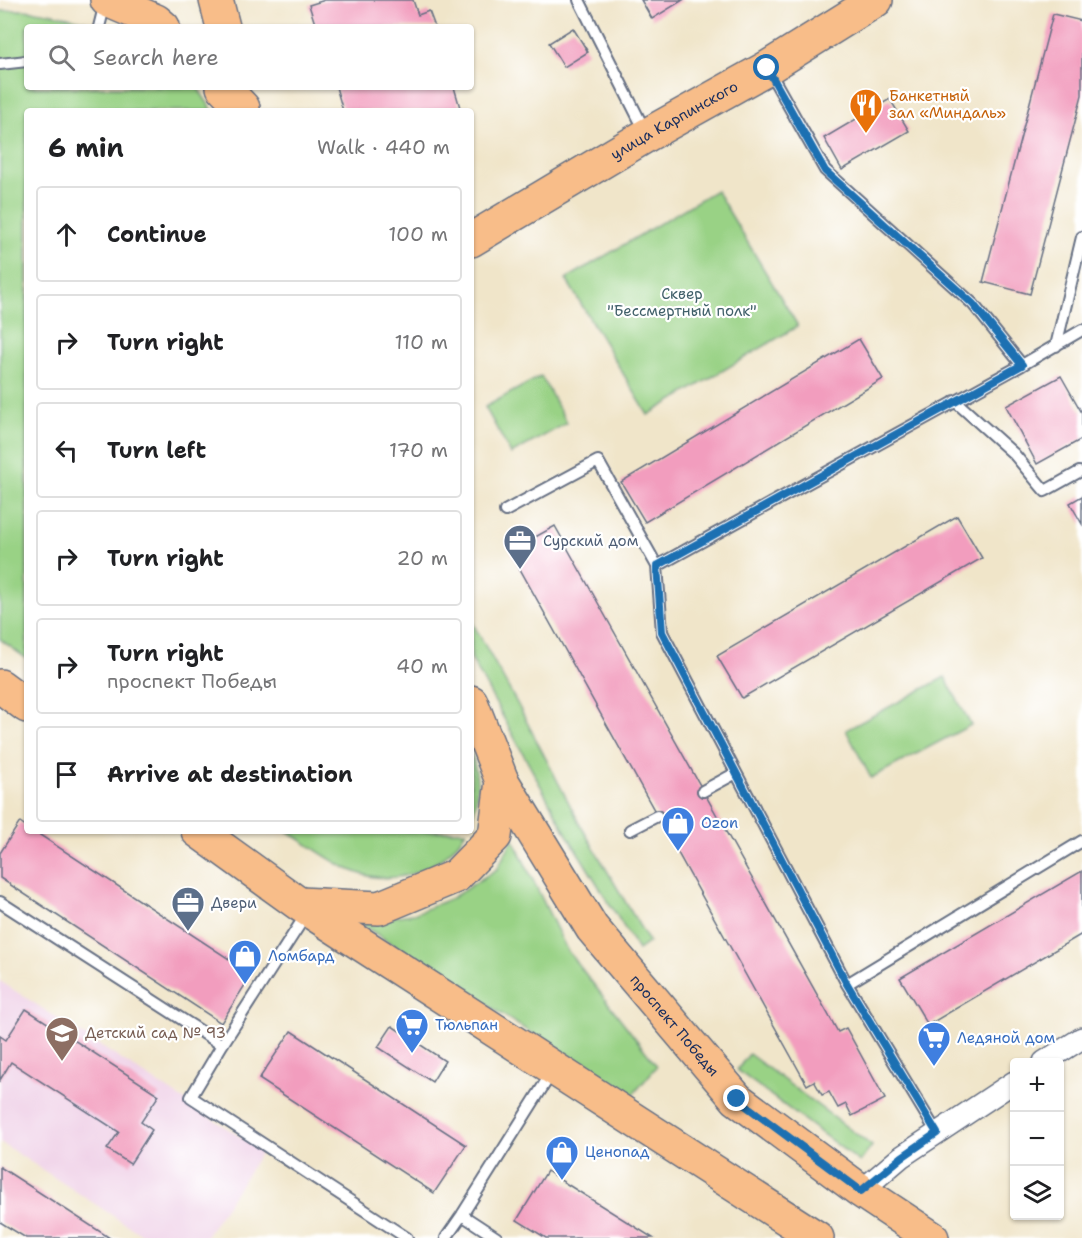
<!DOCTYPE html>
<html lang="en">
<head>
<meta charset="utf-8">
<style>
  :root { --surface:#fff; --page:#f6f6f6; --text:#202124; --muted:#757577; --line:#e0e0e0 }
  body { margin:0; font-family:"Shantell Sans",sans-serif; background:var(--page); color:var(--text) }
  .controls { position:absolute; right:18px; bottom:18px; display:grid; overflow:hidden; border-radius:6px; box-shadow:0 2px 4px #0004 }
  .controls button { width:54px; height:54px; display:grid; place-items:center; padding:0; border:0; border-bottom:2px solid var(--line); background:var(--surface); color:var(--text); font:30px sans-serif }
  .stop { position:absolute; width:18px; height:18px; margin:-14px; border:4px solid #1f6fb2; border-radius:50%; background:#fff }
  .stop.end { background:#1f6fb2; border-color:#fff; box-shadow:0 2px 6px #0008 }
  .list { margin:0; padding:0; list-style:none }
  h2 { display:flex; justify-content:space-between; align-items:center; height:78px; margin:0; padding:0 24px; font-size:26px }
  h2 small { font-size:20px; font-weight:400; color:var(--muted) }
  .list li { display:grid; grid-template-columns:39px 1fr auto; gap:18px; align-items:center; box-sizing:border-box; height:96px; margin:0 12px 12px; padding:0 12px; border:2px solid var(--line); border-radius:6px }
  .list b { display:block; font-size:22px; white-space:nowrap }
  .list p { margin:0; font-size:20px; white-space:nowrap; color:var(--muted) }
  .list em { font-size:20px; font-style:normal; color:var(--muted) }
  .icon { flex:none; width:33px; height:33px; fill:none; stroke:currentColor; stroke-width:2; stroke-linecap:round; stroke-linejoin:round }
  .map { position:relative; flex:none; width:1082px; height:1238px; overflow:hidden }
  .search { position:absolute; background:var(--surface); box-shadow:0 2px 4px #0004; left:24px; top:24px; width:450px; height:66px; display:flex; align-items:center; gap:15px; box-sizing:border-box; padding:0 21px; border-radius:6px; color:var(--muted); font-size:22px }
  .panel { position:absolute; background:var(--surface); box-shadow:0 2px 4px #0004; left:24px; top:108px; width:450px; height:726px; border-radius:6px }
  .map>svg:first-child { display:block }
  .built { fill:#efd0e7 }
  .green { fill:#99d285; stroke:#5a8072; stroke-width:1.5 }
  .building { fill:#f29dbe }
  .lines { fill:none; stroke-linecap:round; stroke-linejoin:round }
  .lane-casing { stroke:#666f83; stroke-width:14 }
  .street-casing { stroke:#666f83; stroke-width:24 }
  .primary-casing { stroke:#666f83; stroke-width:36 }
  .lane { stroke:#fff; stroke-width:10 }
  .street { stroke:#fff; stroke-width:21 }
  .primary { stroke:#f8bd89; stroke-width:33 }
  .route { stroke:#1f6fb2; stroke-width:8 }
  .labels { text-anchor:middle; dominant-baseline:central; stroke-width:4.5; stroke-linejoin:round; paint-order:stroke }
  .food-label { font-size:15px; fill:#c56008; stroke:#fff; text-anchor:start }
  .street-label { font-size:15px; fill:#1b2f5e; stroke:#fff }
  .park-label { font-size:15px; fill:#41606a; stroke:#fff }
  .service-label { font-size:15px; fill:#4e5e75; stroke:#fff; text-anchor:start }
  .shop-label { font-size:15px; fill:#366cbe; stroke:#fff; text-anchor:start }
  .education-label { font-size:15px; fill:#785e54; stroke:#fff; text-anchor:start }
</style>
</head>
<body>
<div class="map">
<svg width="1082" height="1238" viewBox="0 0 1082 1238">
  <rect width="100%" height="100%" fill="#fff"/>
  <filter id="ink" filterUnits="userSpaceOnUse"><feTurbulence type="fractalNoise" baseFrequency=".0167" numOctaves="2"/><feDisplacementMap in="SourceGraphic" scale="12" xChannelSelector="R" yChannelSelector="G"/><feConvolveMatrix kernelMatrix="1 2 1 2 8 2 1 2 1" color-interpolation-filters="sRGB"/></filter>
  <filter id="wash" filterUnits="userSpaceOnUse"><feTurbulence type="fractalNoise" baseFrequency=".008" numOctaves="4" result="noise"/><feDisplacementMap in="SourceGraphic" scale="24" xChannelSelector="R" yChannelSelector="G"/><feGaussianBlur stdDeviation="1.35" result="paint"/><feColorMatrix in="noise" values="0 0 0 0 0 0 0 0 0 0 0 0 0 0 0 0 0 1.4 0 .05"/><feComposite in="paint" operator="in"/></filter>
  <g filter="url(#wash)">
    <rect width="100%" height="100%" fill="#f0e5c9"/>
    <!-- built -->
    <path class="built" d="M0 981 262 1151 205 1238H147L0 1142Z"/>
    <!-- green -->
    <path class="green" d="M15 10C46 10 75 18 105 27H27V87H197L213 111H27V659L0 639V11Z
      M716 190 798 326 648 415 566 279Z
      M541 376 567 423 511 454 485 407Z
      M471 620 518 705 582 828 649 942 638 950 569 838 471 658Z
      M945 677 971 725 871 778 846 730Z
      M471 753C479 776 479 798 471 821Z
      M287 831H466C442 871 394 889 350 870 328 860 308 844 287 831Z
      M513 839 567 950 657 1066 631 1097 356 921 414 914 452 898 497 869Z
      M749 1054 872 1146 860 1162 737 1070Z"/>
    <g id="blocks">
      <!-- building -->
      <path class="building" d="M325 0H413L418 15 429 11 435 27H316L309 5Z
        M641 0H683L652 19Z
        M1053 14 1082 21V95L1030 294 983 282Z
        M573 28 588 52 564 67 549 43Z
        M336 87H454L461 111H343Z
        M890 99 909 131 842 170 824 138Z
        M859 339 883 379 645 522 621 482Z
        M1061 376 1082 413V439L1037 464 1006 406Z
        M1082 496V524L1070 503Z
        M957 516 982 558 742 698 717 656Z
        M555 526 838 1032 846 1028 885 1099 852 1116 846 1104 838 1108 829 1092 822 1095 814 1081 807 1085 510 551Z
        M20 822 27 827V831H34L252 974 221 1023 0 878V853Z
        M1082 871V934L928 1025 900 978Z
        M26 1009 159 1095 141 1122 152 1130 130 1164 107 1149 119 1132 11 1062 0 1080V1036L6 1040Z
        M392 1026 445 1061 432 1082 378 1047Z
        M291 1031 466 1145 434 1193 259 1079Z
        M0 1167 110 1238H26L0 1222Z
        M547 1171 562 1181 653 1238H546L517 1220Z"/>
    </g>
  </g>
  <g filter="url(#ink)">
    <use href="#blocks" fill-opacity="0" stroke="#666f83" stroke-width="1.5"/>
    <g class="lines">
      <defs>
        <path id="lane" d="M579 0 645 131
          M99 27 105 3
          M0 64 27 61
          M1056 346 1082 237
          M1022 365 1082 330
          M955 401 1014 454 1045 491 1079 472
          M505 511 598 461 657 566 1022 365 973 304 825 170 769 71
          M657 566 662 632 847 984 937 1133
          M703 791 736 773
          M630 830 657 816
          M0 902 222 1045
          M307 913 222 1045 191 1097 407 1238
          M847 984 1082 841
          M462 1215 497 1238
          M446 1238 462 1215 552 1072"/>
        <path id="street" d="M1044 1062 1082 1038
          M861 1191 901 1157 1014 1082"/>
        <g id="primary">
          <path d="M107 0 156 21 163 27"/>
          <path d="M216 0 223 27"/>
          <path d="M223 87 243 108"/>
          <path id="s1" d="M471 240 647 135 767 68 876 0"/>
          <path d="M0 686 27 706"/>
          <path id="s2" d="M502 781 592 928 737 1099 861 1191 932 1238"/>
          <path d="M198 831 299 904 817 1238"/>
          <path d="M300 904 379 908 456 876 495 836 502 781 471 702"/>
        </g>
      </defs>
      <!-- lane casing -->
      <use href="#lane" class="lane-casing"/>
      <!-- street casing -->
      <use href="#street" class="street-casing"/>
      <!-- primary casing -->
      <use href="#primary" class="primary-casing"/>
      <!-- lane -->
      <use href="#lane" class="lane"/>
      <!-- street -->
      <use href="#street" class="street"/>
      <!-- primary -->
      <use href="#primary" class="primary"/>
    </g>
  </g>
  <g class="lines" filter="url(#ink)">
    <!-- route -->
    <path class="route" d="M737 1099 861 1191 902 1157 937 1133 847 984 662 632 657 566 1022 365 973 304 825 171 767 68"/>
  </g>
  <!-- icons -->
  <defs>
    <symbol id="restaurant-pin" viewBox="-11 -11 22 30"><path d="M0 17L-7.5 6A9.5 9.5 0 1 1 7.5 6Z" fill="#e8710a" stroke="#fff"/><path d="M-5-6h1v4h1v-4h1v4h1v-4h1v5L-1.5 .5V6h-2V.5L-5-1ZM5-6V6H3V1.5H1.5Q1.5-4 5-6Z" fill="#fff"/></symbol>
    <symbol id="office-pin" viewBox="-11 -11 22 30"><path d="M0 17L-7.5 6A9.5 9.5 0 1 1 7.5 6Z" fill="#5c6f8a" stroke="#fff"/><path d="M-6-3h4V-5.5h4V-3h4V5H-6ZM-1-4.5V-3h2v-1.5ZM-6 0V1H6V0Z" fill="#fff"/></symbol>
    <symbol id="shop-pin" viewBox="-11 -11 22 30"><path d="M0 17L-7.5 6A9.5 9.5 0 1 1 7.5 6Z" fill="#3f7fe0" stroke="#fff"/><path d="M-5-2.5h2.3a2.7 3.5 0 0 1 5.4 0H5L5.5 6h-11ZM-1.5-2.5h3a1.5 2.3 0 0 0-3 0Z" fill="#fff"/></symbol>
    <symbol id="supermarket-pin" viewBox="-11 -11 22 30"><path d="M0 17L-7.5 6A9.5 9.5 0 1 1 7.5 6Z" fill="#3f7fe0" stroke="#fff"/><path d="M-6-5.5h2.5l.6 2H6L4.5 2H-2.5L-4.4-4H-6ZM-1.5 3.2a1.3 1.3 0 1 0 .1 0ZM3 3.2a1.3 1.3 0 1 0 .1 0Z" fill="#fff"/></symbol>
    <symbol id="school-pin" viewBox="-11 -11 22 30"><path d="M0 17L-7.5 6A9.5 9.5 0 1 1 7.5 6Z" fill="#8d6e63" stroke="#fff"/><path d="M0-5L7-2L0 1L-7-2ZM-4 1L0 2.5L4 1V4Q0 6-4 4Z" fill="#fff"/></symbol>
  </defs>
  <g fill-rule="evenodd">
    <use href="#restaurant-pin" x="847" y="86" width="38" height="52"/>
    <use href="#office-pin" x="501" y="522" width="38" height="52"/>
    <use href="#shop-pin" x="659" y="804" width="38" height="52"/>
    <use href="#office-pin" x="169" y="884" width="38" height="52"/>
    <use href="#shop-pin" x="226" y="937" width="38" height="52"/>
    <use href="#supermarket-pin" x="393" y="1006" width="38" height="52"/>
    <use href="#school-pin" x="43" y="1014" width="38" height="52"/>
    <use href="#supermarket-pin" x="915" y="1019" width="38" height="52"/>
    <use href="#shop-pin" x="543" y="1133" width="38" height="52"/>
  </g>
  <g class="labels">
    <!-- food labels -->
    <g class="food-label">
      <text x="889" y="96">Банкетный<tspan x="889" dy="17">зал «Миндаль»</tspan></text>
    </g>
    <!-- street labels -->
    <g class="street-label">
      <text stroke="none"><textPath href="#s1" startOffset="236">улица Карпинского</textPath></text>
      <text stroke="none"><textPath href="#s2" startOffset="300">проспект Победы</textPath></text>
    </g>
    <!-- park labels -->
    <g class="park-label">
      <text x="682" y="294">Сквер<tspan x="682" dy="17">"Бессмертный полк"</tspan></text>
    </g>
    <!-- service labels -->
    <g class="service-label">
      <text x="543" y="541">Сурский дом</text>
      <text x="211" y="903">Двери</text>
    </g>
    <!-- shop labels -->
    <g class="shop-label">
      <text x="701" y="823">Ozon</text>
      <text x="268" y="956">Ломбард</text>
      <text x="435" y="1025">Тюльпан</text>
      <text x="957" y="1038">Ледяной дом</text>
      <text x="585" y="1152">Ценопад</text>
    </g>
    <!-- education labels -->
    <g class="education-label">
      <text x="85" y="1033">Детский сад № 93</text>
    </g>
  </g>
</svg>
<div class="controls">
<button>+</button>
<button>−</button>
<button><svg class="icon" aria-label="layers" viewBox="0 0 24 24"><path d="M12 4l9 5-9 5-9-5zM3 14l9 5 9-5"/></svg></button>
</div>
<div class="stop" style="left:767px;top:68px"></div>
<div class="stop end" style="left:737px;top:1099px"></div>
<div class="search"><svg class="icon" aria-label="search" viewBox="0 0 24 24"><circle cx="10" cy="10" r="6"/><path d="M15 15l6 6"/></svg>Search here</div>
<section class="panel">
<h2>6 min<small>Walk · 440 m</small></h2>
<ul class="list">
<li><svg class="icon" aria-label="ahead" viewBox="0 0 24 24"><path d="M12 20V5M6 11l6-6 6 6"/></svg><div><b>Continue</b></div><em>100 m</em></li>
<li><svg class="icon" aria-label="right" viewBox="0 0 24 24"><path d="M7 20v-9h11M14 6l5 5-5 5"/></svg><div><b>Turn right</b></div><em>110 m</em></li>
<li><svg class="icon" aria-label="left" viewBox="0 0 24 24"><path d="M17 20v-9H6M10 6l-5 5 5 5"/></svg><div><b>Turn left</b></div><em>170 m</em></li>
<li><svg class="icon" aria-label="right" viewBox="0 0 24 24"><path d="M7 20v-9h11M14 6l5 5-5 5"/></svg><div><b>Turn right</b></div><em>20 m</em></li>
<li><svg class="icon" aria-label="right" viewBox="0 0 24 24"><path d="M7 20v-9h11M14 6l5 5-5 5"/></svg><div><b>Turn right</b><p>проспект Победы</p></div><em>40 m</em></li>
<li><svg class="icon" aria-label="arrive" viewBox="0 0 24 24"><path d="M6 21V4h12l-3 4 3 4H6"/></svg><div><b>Arrive at destination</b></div></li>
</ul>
</section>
</div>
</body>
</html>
